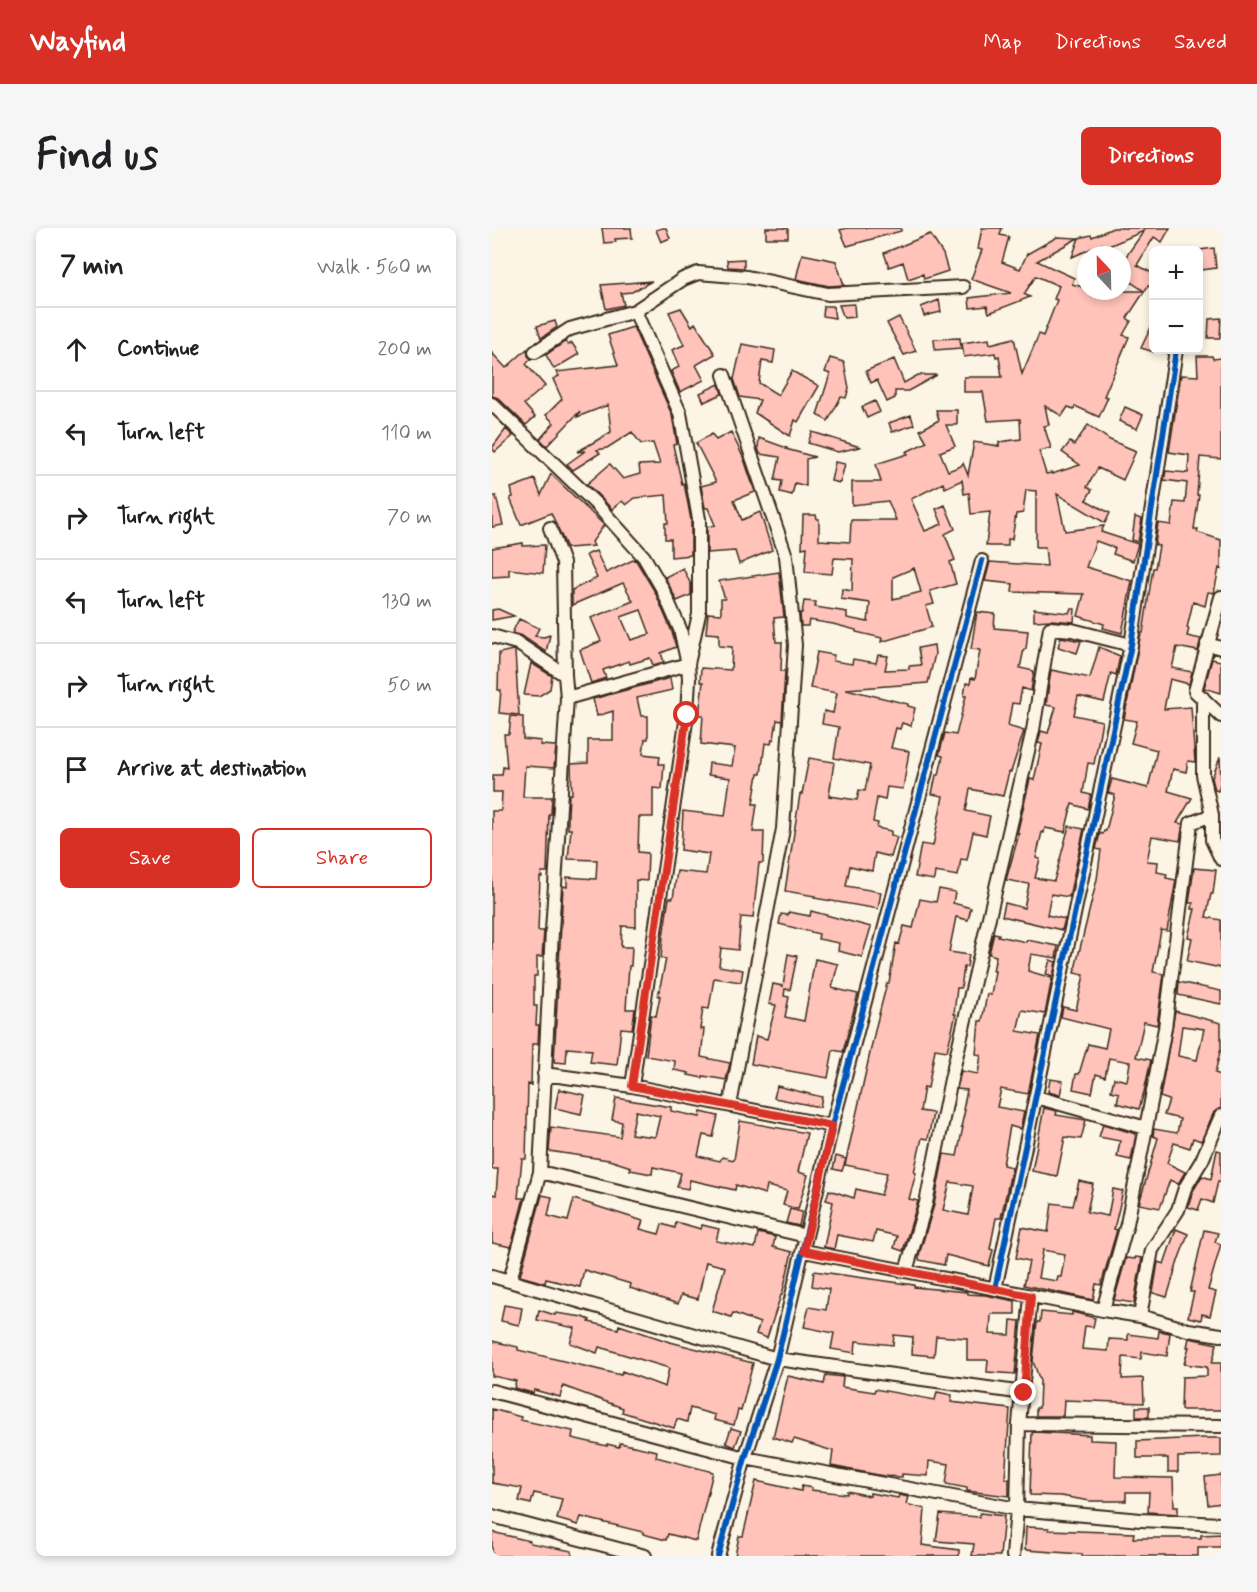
<!DOCTYPE html>
<html lang="en">
<head>
<meta charset="utf-8">
<style>
  :root { --surface:#fff; --page:#f6f6f6; --text:#202124; --muted:#757577; --line:#e0e0e0; --accent:#d93025 }
  body { margin:0; font-family:Mynerve,sans-serif; background:var(--page); color:var(--text) }
  .controls { position:absolute; right:18px; top:18px; display:grid; overflow:hidden; border-radius:9px; box-shadow:0 3px 9px #0003 }
  .controls button { width:54px; height:54px; display:grid; place-items:center; padding:0; border:0; border-bottom:2px solid var(--line); background:var(--surface); color:var(--text); font:30px sans-serif }
  .compass { position:absolute; left:585px; top:18px; width:54px; height:54px; border-radius:50%; background:var(--surface); box-shadow:0 3px 9px #0003; rotate:338deg }
  .stop { position:absolute; width:18px; height:18px; margin:-14px; border:4px solid #d93025; border-radius:50%; background:#fff }
  .stop.end { background:#d93025; border-color:#fff; box-shadow:0 2px 6px #0008 }
  .list { margin:0; padding:0; list-style:none }
  h2 { display:flex; justify-content:space-between; align-items:center; height:78px; margin:0; padding:0 24px; font-size:26px }
  h2 small { font-size:20px; font-weight:400; color:var(--muted) }
  .list li { display:grid; grid-template-columns:39px 1fr auto; gap:18px; align-items:center; box-sizing:border-box; height:84px; padding:0 24px; border-top:2px solid var(--line) }
  .list b { display:block; font-size:22px; white-space:nowrap }
  .list em { font-size:20px; font-style:normal; color:var(--muted) }
  .actions { display:flex; gap:12px; padding:18px 24px }
  .actions a { flex:1; padding:14px 0; border:2px solid var(--accent); border-radius:9px; text-align:center; font-size:21px; color:var(--accent) }
  .actions .main { background:var(--accent); color:#fff }
  .icon { flex:none; width:33px; height:33px; fill:none; stroke:currentColor; stroke-width:2; stroke-linecap:round; stroke-linejoin:round }
  .map { position:relative; flex:none; width:729px; height:1328px; overflow:hidden; border-radius:9px }
  header { display:flex; align-items:center; gap:36px; box-sizing:border-box; height:84px; padding:0 30px; background:var(--accent); color:#fff }
  header strong { font-size:28px }
  nav { display:flex; gap:33px; margin-inline-start:auto; font-size:21px }
  .intro { display:flex; align-items:center; justify-content:space-between; box-sizing:border-box; height:144px; padding:0 36px }
  h1 { margin:0; font-size:42px }
  .button { padding:15px 27px; border-radius:9px; background:var(--accent); color:#fff; font-size:21px; font-weight:700 }
  main { display:flex; gap:36px; padding:0 36px }
  aside { flex:1; background:var(--surface); border-radius:9px; box-shadow:0 3px 9px #0003 }
  .map>svg:first-child { display:block }
  .building { fill:#ffc3ba; stroke:#3b2a1e; stroke-width:1.5; fill-rule:evenodd }
  .lines { fill:none; stroke-linecap:round; stroke-linejoin:round }
  .minor-casing { stroke:#3b2a1e; stroke-width:16 }
  .minor { stroke:#fcf5e5; stroke-width:12 }
  .cycleway-casing { stroke:#fcf5e5; stroke-width:10 }
  .cycleway { stroke:#0057b8; stroke-width:6 }
  .route { stroke:#d93025; stroke-width:8 }
</style>
</head>
<body>
<header>
<strong>Wayfind</strong>
<nav><a>Map</a><a>Directions</a><a>Saved</a></nav>
</header>
<div class="intro"><h1>Find us</h1><a class="button">Directions</a></div>
<main>
<aside>
<h2>7 min<small>Walk · 560 m</small></h2>
<ul class="list">
<li><svg class="icon" aria-label="ahead" viewBox="0 0 24 24"><path d="M12 20V5M6 11l6-6 6 6"/></svg><div><b>Continue</b></div><em>200 m</em></li>
<li><svg class="icon" aria-label="left" viewBox="0 0 24 24"><path d="M17 20v-9H6M10 6l-5 5 5 5"/></svg><div><b>Turn left</b></div><em>110 m</em></li>
<li><svg class="icon" aria-label="right" viewBox="0 0 24 24"><path d="M7 20v-9h11M14 6l5 5-5 5"/></svg><div><b>Turn right</b></div><em>70 m</em></li>
<li><svg class="icon" aria-label="left" viewBox="0 0 24 24"><path d="M17 20v-9H6M10 6l-5 5 5 5"/></svg><div><b>Turn left</b></div><em>130 m</em></li>
<li><svg class="icon" aria-label="right" viewBox="0 0 24 24"><path d="M7 20v-9h11M14 6l5 5-5 5"/></svg><div><b>Turn right</b></div><em>50 m</em></li>
<li><svg class="icon" aria-label="arrive" viewBox="0 0 24 24"><path d="M6 21V4h12l-3 4 3 4H6"/></svg><div><b>Arrive at destination</b></div></li>
</ul>
<div class="actions"><a class="main">Save</a><a>Share</a></div>
</aside>
<div class="map">
<svg width="729" height="1328" viewBox="0 0 729 1328">
  <rect width="100%" height="100%" fill="#fcf5e5"/>
  <filter id="ink" filterUnits="userSpaceOnUse"><feTurbulence type="fractalNoise" baseFrequency=".0167" numOctaves="2"/><feDisplacementMap in="SourceGraphic" scale="12" xChannelSelector="R" yChannelSelector="G"/><feConvolveMatrix kernelMatrix="1 2 1 2 8 2 1 2 1" color-interpolation-filters="sRGB"/></filter>
  <g filter="url(#ink)">
    <!-- building -->
    <path class="building" d="M110 0H139L140 10 123 11 124 14 112 15Z
      M170 0H174L178 10 169 14 164 2Z
      M274 0H296V10H274Z
      M355 0H409V3L355 18 348 2Z
      M490 0H510L508 7 517 9 510 34 528 41 535 26 565 9 586 10 545 33 582 50 580 56 594 60V63H652L630 48V34L652 3 612 20 610 16 580 29 587 10 599 7 600 9 621 0H678L670 14 662 9 645 37 662 46V60L656 58 635 90 639 93 631 107 637 109 612 168 616 169 607 189 583 178 582 181 576 179 570 188 553 178 557 197 552 198 559 220 547 223 554 246 560 245V246L588 237 570 224 578 214 582 217 596 197 618 212 644 223 631 252 606 240 595 259 600 262 594 272 618 285 613 295 565 266 573 303 612 298 609 304 646 316 641 333 621 326 623 320 604 313 594 339 640 353 630 405 611 400 612 396 586 388 592 366 520 364 521 356 493 353 498 334 555 338 553 319H544V263L534 262 531 285 524 286 520 311H516V318H497L494 317 498 284 479 286 477 265 472 266 470 252 453 260 451 255 419 271 433 303 450 296 444 281 453 277 463 301 453 306 463 332 458 334 464 356 438 363 442 376 434 378 440 399 389 414 390 410 364 404V402L341 396 317 392 316 398H309L308 385H310L312 373 324 374 323 379 355 384V390L376 394 378 375 349 371 350 361 360 363 361 331 342 330 340 346 313 344 315 319 310 320 311 287H324L325 291H327V312L358 314 359 292H404L396 273 360 277V254H389L384 236 416 226 414 224 435 214 428 202 447 192 444 182H465V197H454L463 218 448 224 456 243 469 238 471 235 476 247 482 214 507 218V214L529 211 528 191 496 193 491 164H472V149H510L507 128 504 129 503 125 472 129 470 115 497 111 498 116 522 110 530 146 547 106 551 108 565 72 562 71 567 58 544 48 532 66 538 69 497 85 495 78 478 80 477 70 519 65 479 51 490 22 486 21ZM422 340 429 364 401 371V349Z
      M438 6 451 26 456 43 432 51 431 46 416 51 411 34 397 39 392 25Z
      M722 20 724 40 710 42 708 22Z
      M310 26 344 33 352 57 337 58 304 51Z
      M252 31V40L236 39 235 32Z
      M160 53 140 64 129 65 132 77 114 81 109 57Z
      M447 72 449 84 432 88 429 79Z
      M362 76 363 89 352 90 347 77Z
      M332 78H341L343 90 331 88Z
      M189 80 200 98 203 95 223 126 204 137 212 152 188 164 179 143 187 139 180 122 192 117 177 84Z
      M407 89 424 123 412 127 395 95Z
      M729 90 728 110H716L717 91Z
      M63 93 65 99 49 110 45 98Z
      M662 93V124L649 120Z
      M141 99 180 187 185 216 181 217 190 256 192 255 199 292V327L179 329V311H173V295H176L174 267 143 270 134 277 130 273 120 281 95 256 118 236 131 251 148 246 147 237 168 236 161 215 149 216 140 204 115 220 105 222 108 225 81 242 75 236 93 223 85 224 119 204 116 177 85 189 88 183 55 218 48 211 62 195 54 187 70 171 61 151 67 148 64 144 126 137 116 107Z
      M468 110 469 120 443 122 442 111Z
      M74 113 76 117 80 115 87 126 62 141 54 127Z
      M250 116 283 122 281 135 270 133 267 155 286 167 300 143 327 158 306 194 303 192 298 208 263 185 268 172 248 169 242 151Z
      M35 121 36 128 39 131 34 136 53 158 32 176 43 189 34 197 6 170 0 168V125L14 140Z
      M705 128H720L721 131 729 130V231L708 229 705 267H707L702 301H706L705 304 729 312V341L727 340 722 365 716 364 713 378 701 374 695 400 697 401 695 408 709 411 707 418 706 423 685 419 680 440 700 444 697 456 678 451 672 481 699 479 703 534 696 533 694 544 681 541 676 563 700 570 685 595 691 596 688 613 660 608 655 633 666 634 665 644 675 646 674 650 684 652 675 703 669 702 661 744 672 746 665 797 652 794 644 829 659 832 652 864 647 881 625 875 627 865 619 863 622 850 635 853 638 834 617 830 613 849 604 846 600 865 581 861 584 846H587L596 816 613 820 617 801 569 789 571 779 584 782 592 747 582 745 605 651 609 622 604 621 608 605 611 606 612 603H614L623 567 616 565 620 551 656 560 665 522 639 515 645 493 632 491 649 405H651L661 340H663L667 318 663 317 666 295 679 297 682 274 693 275 695 255 672 252 674 243 696 245 697 227 677 224 689 147 706 148Z
      M338 130 352 134 357 160 354 170 349 169 336 193 325 187 338 146 333 144Z
      M402 131 412 155 426 147H445L416 163H403V170L395 174 385 152 379 155 374 143Z
      M227 156 230 166 212 174 208 165Z
      M383 173 388 184 375 190 370 179Z
      M633 179 651 187 645 201 627 193Z
      M419 187 422 197 400 204 397 195Z
      M14 201 21 208 3 224 0 220Z
      M239 204 252 231 263 264 242 272 250 292 268 284 280 322 247 336 243 323 215 325V299L223 297 216 280H213L209 258 224 254 204 215 220 206 224 212Z
      M320 204 330 207 368 219 346 224 316 215Z
      M267 210 295 220 294 221 323 229 314 231V258L303 255 300 267 288 264 290 253 283 252 288 229 268 226 266 220Z
      M343 234 353 236 348 255 339 253Z
      M59 246 112 297 100 314 102 318 75 320 59 285 29 297 18 270 21 269 19 260 43 251 49 267Z
      M0 268H4L11 297 0 299Z
      M643 289 650 291 646 314 640 312Z
      M31 315V318L53 317 51 345 17 341V348L0 349V320Z
      M104 323 114 345 143 331 145 334 163 364 180 404 184 419 169 425 172 434 161 437 158 430 138 436 137 433 111 442 114 450 99 455 88 422 109 413 99 390 141 373 131 355 80 377V362L105 350 94 327ZM149 382 158 406 139 412 129 389Z
      M191 340 199 357V367L185 373 173 349Z
      M287 344 292 389 282 390 284 414H290L289 443H293L290 493 285 492 282 511H280L279 516 273 515 269 546H266L261 576H265L261 604H272L271 635H267L261 690 249 689 246 722 229 720 227 738 251 742 249 754 222 750 217 781 211 780 208 801H212L209 829 238 835 234 852 211 848V850L196 847 197 845 182 842 183 833 154 828 159 787 164 788 168 768H166L174 731 169 730 171 709 177 670H181L185 643 214 646 217 626 189 622 191 583 233 588 238 550 216 547 217 535 240 538 243 520 209 516 211 487H207L211 454H208L209 440 239 442 240 419 227 418V406L214 405 216 385 229 386V371H233L227 353Z
      M579 380 583 381 582 394 559 392 542 393V381L577 385Z
      M6 381 22 388 0 392V382Z
      M485 384 503 386 502 400 536 403 534 421H532L528 440 542 443 539 463 530 460 527 476 520 475 516 498 532 503 519 544H517L511 568 478 561 474 583 498 588 494 607 481 604 475 632 469 631 466 648 443 644 442 652 423 649 429 616 441 618 451 568 440 566 444 547H447L451 528 447 527 453 505 464 507 474 468H472L474 455 478 456 479 450 483 451 488 422 479 421Z
      M27 391 47 400 43 408 52 409 58 407 54 424 30 408 20 405Z
      M569 409 589 413 585 425 566 419Z
      M442 417 443 426 436 455 354 461 416 476V478L423 480 419 498 410 495 408 501 404 500 399 520 417 523 411 561 395 559 393 572 385 570 381 594 386 595 385 600 399 603V607L405 609 399 629 383 625 380 643 358 638 354 658 389 664 386 681 322 670 323 668 293 663 308 566H310L317 530 342 534 337 568 365 572 367 562 373 563 378 537 342 530 347 499 330 496 332 483 341 485 345 465 318 460 325 424 342 427 341 433 360 436 361 431 384 435 386 427 396 428 393 442 417 441V438L429 437 426 420Z
      M607 419 628 428 624 447 619 445 612 474 586 468 582 487 610 493 602 536 596 535 591 565 599 567 596 581 580 576 573 604 553 600 552 605 550 604 544 630 548 631 543 650 562 653 577 598 592 601 577 669 559 666 555 687 573 691 570 702 510 688 513 675 532 680 537 656 514 652 527 606H525L538 551 542 552 550 516 546 515 549 503 556 505 564 479 554 477 559 442 598 450Z
      M21 422 23 424 27 487 7 485 9 462H6L7 425Z
      M720 431 729 433V465L712 460Z
      M39 435 60 448 58 461 47 468 32 467Z
      M178 450 180 462 145 470 149 488H156V511H153L151 526 168 528 167 536H172L170 561 161 560V589H147L146 624 156 625 155 653 144 652V699L130 698 129 719H140L139 738H137L134 781H143L140 801 129 800 125 837 98 834 100 822 75 820 74 835 62 834 71 658 75 659V649L104 651 105 632 76 631 79 601H76V587L77 566H80L79 536 96 535V512H121V483L105 488 101 471Z
      M19 488 31 489V511L49 513 48 517 64 518 62 540 33 538 31 569H60L59 586H57L55 644H49L50 649H48L46 703H52L50 729H45V748H42V778H45L44 797H47L46 816H40L39 857 36 856 34 931H30L26 970H32L19 1019 0 1015V966L4 967 6 941H0V583H9L10 564H1V547H10L11 539 15 540 12 506H17Z
      M728 529 729 553 726 563 723 562 720 550Z
      M702 640 724 642 721 666H719L714 689 729 692V740L695 733 700 710 696 709 703 681H700L701 675H697Z
      M447 661 463 664 461 675 479 680 476 692 464 689 457 724 477 727 475 739H472L469 760H465L462 786H464L455 823 443 821 436 860 432 859 428 883 441 885 436 911 430 910 422 944 424 945 417 971 426 973 411 1023 402 1020 405 1008 384 1003 381 1014 345 1007 342 1021 332 1019 341 974 334 972 337 962 362 970 364 961 389 967 395 945 353 937 384 798 395 755H397L404 715 407 716 412 698 421 700 428 671 444 674Z
      M319 683 379 699 370 729 346 723 347 715 326 711 327 706 287 696 289 686 296 687 297 684 318 688Z
      M502 705 507 706 506 708 534 714 535 712 566 718 564 730 539 726 536 743 560 750 553 786 530 782 525 803 548 807 536 866 509 861 505 879 532 884 528 901 518 898 511 937 520 939 509 990H504L498 1021 501 1022 497 1038 454 1027 452 1037 427 1032V1027L442 977 452 926 465 928 471 899H469L473 882H471L475 862 465 861 469 843 486 846 489 827 484 826 487 793H490L495 766 499 767 503 743H501L504 728 497 726ZM458 954 481 958 476 987 451 982Z
      M296 726 305 728 298 762 293 761 292 768 297 769 293 789 312 793 323 731 346 736 340 760 366 766 351 824 341 822 336 850 259 836 264 808 275 811 284 777 277 776 281 756 291 758Z
      M558 732 564 734 561 748 554 746Z
      M687 754 729 763V776L686 767Z
      M683 783 729 795V820L723 845 729 847V880L722 884 709 913 701 910 698 920 682 915 675 935 693 944 686 956 678 952 668 980 647 976 666 910 661 908 662 901 685 905 688 891 672 887 677 872 668 869ZM690 798 712 801 705 832 686 828Z
      M558 851 571 853 568 867 556 864Z
      M285 858 330 869 328 879 282 870Z
      M67 861 93 867 89 886 63 880Z
      M124 870 179 879V883L208 889 209 884 226 888 221 909 211 907 206 928 228 933 230 929 242 932 248 893 315 905 306 944 316 947 306 981 291 977 295 963 275 958 273 966 244 957 243 962 198 952 196 961 185 959 189 945 161 939 160 946 138 942 139 939 117 932 57 923 59 899 128 909 130 894 120 892ZM144 883 168 888 163 909 139 906Z
      M552 880 565 883 564 887 594 892 589 911 573 909 565 948 540 943Z
      M611 896 644 906 639 932 625 929 628 913 607 909Z
      M725 922 729 923V954L726 953 721 975 710 971 706 982 696 979 701 963 710 948 719 951Z
      M344 928 354 931 350 943 341 941Z
      M587 953 601 956 595 984 616 988 621 961 631 963 622 1001 625 1002 609 1057 604 1056 601 1072 532 1057 537 1033 524 1030 530 999 556 1004 560 975 581 978ZM551 1022 573 1026 569 1049H566L565 1053 546 1050Z
      M50 967 60 969 56 988 76 993 82 971 151 993 148 1001 167 1006 170 996 183 1000 184 994 209 1001 210 997 227 1001 224 1013 263 1020 266 1005 283 1009 281 1019 300 1024 290 1067H289L275 1110 264 1106 268 1095 241 1085 239 1089 220 1083 233 1039 214 1034 206 1071 189 1067 186 1076 138 1060 139 1056 92 1042 88 1059 54 1051 53 1055 28 1048Z
      M298 981 310 984 307 998 294 995Z
      M684 1001 696 1006 686 1033 675 1069 661 1065 666 1034 672 1036Z
      M712 1002 726 1005 723 1014 729 1016 716 1062 724 1064 718 1088 710 1086 709 1092 696 1089 702 1064H698Z
      M643 1029 650 1030 642 1075 622 1072 634 1030 643 1031Z
      M322 1043 422 1057V1059L475 1064V1066L493 1067 523 1073V1086H499L498 1106 518 1107 519 1092 528 1093 523 1146 495 1144 496 1132H475V1110L444 1108 442 1128 420 1126 421 1109 402 1107 401 1117 364 1113 363 1125 339 1121 342 1105 312 1099 317 1079 334 1082 337 1061 320 1058Z
      M12 1077 30 1080 27 1097 9 1093Z
      M47 1082 63 1087 64 1085 91 1089 98 1092 97 1094 126 1101 127 1097 178 1114 261 1135 249 1183 246 1182 242 1197 222 1192 223 1187 198 1180 195 1194 185 1191 182 1200 130 1184 131 1180 71 1158 68 1169 42 1162 41 1165 22 1160 24 1153 0 1148V1113L26 1119V1122L129 1147 130 1143 173 1159 177 1140 107 1119 105 1125 78 1115 83 1100 45 1092Z
      M549 1084 580 1087V1084L603 1090 601 1099 593 1098 590 1121 616 1123 617 1111 636 1112V1106L666 1110 667 1103 678 1105 675 1128 650 1124 649 1131 631 1129 630 1151 651 1150 652 1175 572 1172 571 1188H544V1180H547L548 1153 541 1133 545 1094H548Z
      M697 1110 725 1116 720 1135H729V1182H689L690 1149 715 1148V1139L692 1136 697 1119H695Z
      M334 1147 351 1149 350 1159 382 1164 383 1161 443 1172 445 1164 460 1167 459 1174 518 1181 513 1251H517V1268L475 1263V1260L454 1256 457 1236 437 1233 436 1248 410 1246V1249L392 1248 339 1238 341 1223 302 1211 300 1215 281 1209 296 1148 332 1156Z
      M644 1179H657V1189H644Z
      M0 1181 29 1189 28 1192 81 1203 80 1210 115 1218V1216L127 1219 128 1215 165 1223 164 1229 221 1244 204 1313 176 1306 174 1312 151 1306V1304L89 1289 86 1297 65 1291 70 1271 42 1265 39 1276 27 1273 30 1260 0 1255Z
      M239 1200 249 1203 243 1219 234 1215Z
      M543 1204 598 1207V1212L624 1213 623 1249 681 1250 682 1278H686V1286L656 1284 657 1264H634V1273H598L569 1268 538 1267 540 1205Z
      M712 1210H729V1228L686 1229V1244H676V1230H645V1213Z
      M729 1247V1275L716 1277 713 1249Z
      M264 1253 309 1263 310 1258 320 1260 319 1262 355 1266V1263L378 1268V1265L406 1270 407 1267 416 1269 414 1276 433 1281 430 1317 467 1322V1328H243L247 1308H251Z
      M488 1285 512 1288 508 1328H480L482 1316 444 1313 448 1286 487 1289Z
      M534 1299 557 1300V1302L642 1305 641 1310H709V1307L729 1306V1319H706V1328H590V1326L533 1322Z
      M0 1304 38 1313V1315L80 1323V1328H0Z"/>
    <g class="lines">
      <defs>
        <path id="minor" d="M143 83 188 185 207 291V386L196 436
          M43 124 78 101 143 83 191 51 206 45 255 49 336 66 471 59
          M232 147 294 328 303 417 291 601 238 877
          M0 176 105 277 152 329 170 360 188 401 195 432
          M58 300 71 335 73 447
          M729 369 703 463 729 488
          M0 408 25 415 73 447 75 470 196 436 197 451 195 487 140 858
          M715 416 729 420
          M720 587V612L729 631
          M52 846 140 858 340 898
          M544 869 654 900 673 800 699 595 720 587 711 547V470
          M48 944 314 1008
          M312 1023 611 1082 648 1088 696 1102 729 1107
          M414 1043 434 975 459 851 541 502 558 400 580 402 639 417
          M0 1048 285 1131 532 1165
          M18 1052 48 944 60 703 75 470
          M503 1061 639 417 684 122
          M611 1082 635 996 654 900
          M648 1088 660 1022 686 982 693 960 710 932 729 888
          M0 1163 253 1230 525 1281 649 1292 729 1296
          M527 1196 729 1198
          M0 1288 153 1328
          M226 1328 253 1230 285 1131 340 898 490 333
          M521 1328 525 1281 527 1196 539 1068"/>
      </defs>
      <!-- minor casing -->
      <use href="#minor" class="minor-casing"/>
      <!-- minor -->
      <use href="#minor" class="minor"/>
      <defs>
        <path id="cycleway" d="M503 1061 639 417 684 122
          M226 1328 253 1230 285 1131 340 898 490 333"/>
      </defs>
      <!-- cycleway casing -->
      <use href="#cycleway" class="cycleway-casing"/>
      <!-- cycleway -->
      <use href="#cycleway" class="cycleway"/>
    </g>
  </g>
  <g class="lines" filter="url(#ink)">
    <!-- route -->
    <path class="route" d="M195 487 140 858 340 898 312 1023 539 1068 532 1165"/>
  </g>
</svg>
<div class="controls">
<button>+</button>
<button>−</button>
</div>
<svg class="compass" viewBox="-18 -18 36 36"><path d="M0-13l5 13h-10z" fill="#e53935"/><path d="M0 13l5-13h-10z" fill="#757577"/></svg>
<div class="stop" style="left:195px;top:487px"></div>
<div class="stop end" style="left:532px;top:1165px"></div>
</div>
</main>
</body>
</html>
